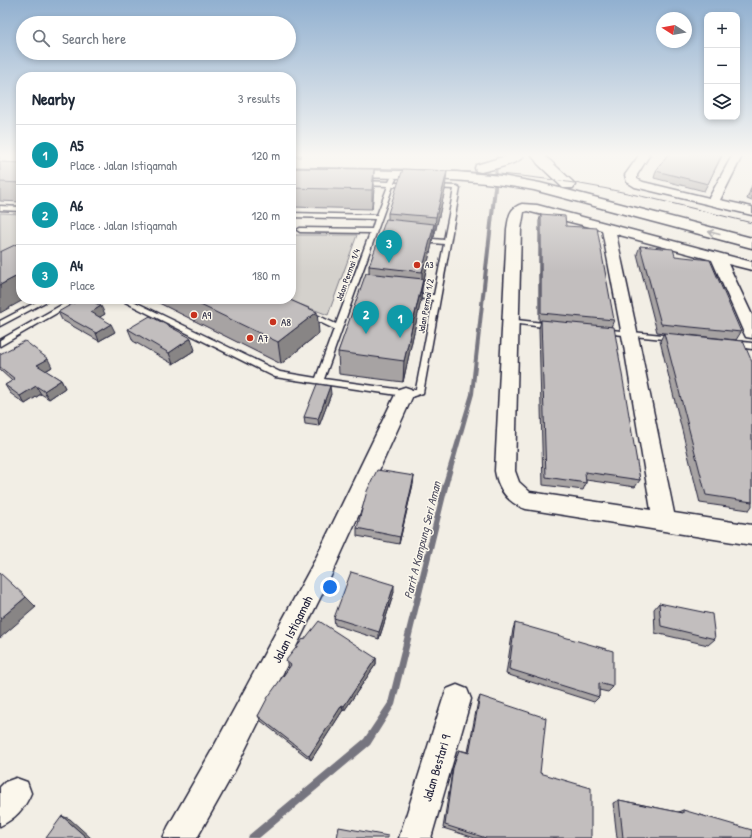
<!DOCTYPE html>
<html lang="en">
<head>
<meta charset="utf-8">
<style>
  :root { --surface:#fff; --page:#f2f2f3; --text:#1f2937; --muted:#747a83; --line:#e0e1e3; --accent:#1a73e8 }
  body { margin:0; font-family:"Patrick Hand",sans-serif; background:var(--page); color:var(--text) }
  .controls { position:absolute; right:12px; top:12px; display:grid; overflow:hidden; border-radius:8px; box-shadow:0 2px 6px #0003 }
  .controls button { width:36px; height:36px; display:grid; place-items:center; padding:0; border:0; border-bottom:1px solid var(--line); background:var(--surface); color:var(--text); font:20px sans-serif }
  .compass { position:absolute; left:656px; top:12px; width:36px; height:36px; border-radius:50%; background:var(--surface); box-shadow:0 2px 6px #0003; rotate:281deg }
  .you { position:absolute; left:330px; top:587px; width:14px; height:14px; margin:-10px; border:3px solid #fff; border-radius:50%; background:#1a73e8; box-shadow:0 0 0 6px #1a73e833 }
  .badge { display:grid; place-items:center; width:26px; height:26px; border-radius:50%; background:var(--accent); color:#fff; font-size:13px; font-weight:700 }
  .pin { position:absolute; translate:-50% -33px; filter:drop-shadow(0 1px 2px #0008) }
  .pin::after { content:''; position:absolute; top:21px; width:14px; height:12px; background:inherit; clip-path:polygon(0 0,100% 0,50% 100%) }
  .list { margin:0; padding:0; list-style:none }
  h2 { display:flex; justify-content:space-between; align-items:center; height:52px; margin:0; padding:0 16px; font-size:17px }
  h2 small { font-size:13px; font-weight:400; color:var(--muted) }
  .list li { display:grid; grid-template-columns:26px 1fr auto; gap:12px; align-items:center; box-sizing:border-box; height:60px; padding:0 16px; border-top:1px solid var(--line) }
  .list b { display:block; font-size:15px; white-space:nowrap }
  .list p { margin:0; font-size:13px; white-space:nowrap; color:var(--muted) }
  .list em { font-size:13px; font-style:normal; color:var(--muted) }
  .icon { flex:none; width:22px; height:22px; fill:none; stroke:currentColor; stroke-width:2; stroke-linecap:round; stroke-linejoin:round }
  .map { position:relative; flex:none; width:752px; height:838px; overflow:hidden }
  .search { position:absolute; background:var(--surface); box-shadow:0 2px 6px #0003; left:16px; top:16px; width:280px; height:44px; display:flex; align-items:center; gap:10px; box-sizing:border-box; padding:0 14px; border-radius:22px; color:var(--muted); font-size:15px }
  .panel { position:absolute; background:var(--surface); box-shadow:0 2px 6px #0003; left:16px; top:72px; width:280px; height:232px; border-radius:16px }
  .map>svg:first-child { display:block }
  .green { fill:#d4d1cc; stroke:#7b7a84 }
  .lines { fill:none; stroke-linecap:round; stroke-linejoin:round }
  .stream { fill:#76747f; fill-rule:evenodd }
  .service-casing { stroke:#22223b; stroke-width:3 }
  .minor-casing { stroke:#22223b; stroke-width:3 }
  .secondary-casing { stroke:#22223b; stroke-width:3 }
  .service { fill:#fbf7ec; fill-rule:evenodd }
  .minor { fill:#fbf7ec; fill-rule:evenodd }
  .secondary { fill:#fbf7ec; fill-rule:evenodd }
  .tram { stroke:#22223b; stroke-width:1 }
  .wall { fill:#a7a3a3; stroke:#22223b }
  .shaded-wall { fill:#888585; stroke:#22223b }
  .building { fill:#c2bebe; stroke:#22223b }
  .oneway { stroke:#99979c }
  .poi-dot { fill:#c8321e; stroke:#fbf7ec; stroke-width:1.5 }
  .labels { text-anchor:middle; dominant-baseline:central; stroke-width:3; stroke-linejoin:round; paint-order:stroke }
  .far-poi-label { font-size:9px; fill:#22223b; stroke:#fbf7ec; text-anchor:start }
  .far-street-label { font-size:9px; fill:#22223b; stroke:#fbf7ec }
  .poi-label { font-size:11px; fill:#22223b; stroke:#fbf7ec; text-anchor:start }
  .water-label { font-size:12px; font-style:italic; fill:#535263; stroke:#fbf7ec }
  .near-street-label { font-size:13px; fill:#22223b; stroke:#fbf7ec }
</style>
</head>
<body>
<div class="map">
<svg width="752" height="838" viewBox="0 0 752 838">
  <rect width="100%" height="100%" fill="#f2eee5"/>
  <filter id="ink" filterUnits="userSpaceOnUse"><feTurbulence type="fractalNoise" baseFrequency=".025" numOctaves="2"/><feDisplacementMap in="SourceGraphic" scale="8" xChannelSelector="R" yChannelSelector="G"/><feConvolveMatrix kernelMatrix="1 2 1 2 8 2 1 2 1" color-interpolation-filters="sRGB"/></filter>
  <g filter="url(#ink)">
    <!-- green -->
    <path class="green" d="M0 213 21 214V253L0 262Z
      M291 235H357L328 315 286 299H291Z"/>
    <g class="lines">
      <!-- stream -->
      <path class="stream" d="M496 154H498L497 188 474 394 449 483 395 705 370 745 259 838H248L249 835 364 739 388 703 443 483 470 394 493 188Z"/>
      <defs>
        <path id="service" d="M393 177 396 179 394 183H410L413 185 410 187 393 186 324 379 411 391 416 389 433 300 410 297 406 295 410 293 434 295 444 244 422 242 419 240 422 238 444 240 454 189 434 188 432 187V185L457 186 460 188 423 393 411 397 275 377 119 299H129L280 372 316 378 334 329 303 314 307 312H310L336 324 370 233 300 232 297 230 300 228 372 229 375 219 291 217V213L377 215 388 186 362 185 359 183 362 181 389 182 391 178Z
          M0 206 21 207V211L0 210Z
          M42 299H51L0 326V321Z
          M72 299H81L0 346V340Z
          M508 319 552 324 556 326 552 328 511 323H508Z
          M601 329 673 336 677 338 673 340 604 333H601L600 331Z
          M733 341 752 343V349L730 346 729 344 730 342Z"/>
        <path id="minor" d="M640 154H650L637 175V179L643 182 709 198 733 154H743L720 200 752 207V215L635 187 627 182 625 175Z
          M522 204 537 205 752 262V270L728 264 752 315V338L746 337 744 333 712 260 616 234 640 346 674 513 752 525V545L526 509C508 503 498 489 495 471L507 229C509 217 509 208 522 204ZM527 211 602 230 624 346 651 510 530 492 519 482 515 471 521 229 524 212Z
          M405 387 411 389 414 393 331 576 234 772 197 838H163L168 827 212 750 315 560 396 393 399 389Z
          M457 685 467 689 471 699 431 838H399L443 699 447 689Z
          M16 778 27 782 31 793C25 808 15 819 0 826V787L5 782Z"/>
        <path id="secondary" d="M0 154 21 155V163L0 162Z
          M513 154H521L523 157C518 164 490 170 481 172L476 171 475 168 476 165Z
          M531 154H543L573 182 575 185 573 188H563L538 164Z
          M291 169 456 172 502 176 540 183 752 238V248L534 190C454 175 372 178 291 177Z"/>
      </defs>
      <!-- service casing -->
      <use href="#service" class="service-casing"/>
      <!-- minor casing -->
      <use href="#minor" class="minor-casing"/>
      <!-- secondary casing -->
      <use href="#secondary" class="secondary-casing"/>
      <!-- service -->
      <use href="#service" class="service"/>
      <!-- minor -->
      <use href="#minor" class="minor"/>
      <!-- secondary -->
      <use href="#secondary" class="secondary"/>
      <!-- tram -->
      <path class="tram" d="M291 167C379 169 467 168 554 180 621 189 686 207 752 223"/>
    </g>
    <!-- wall -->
    <path class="wall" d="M291 154H302L301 157H291Z
      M668 154H723L704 191 654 178 656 171Z
      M0 162 21 163V202L0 201Z
      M291 168 374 188 372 209 291 207Z
      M752 185V201L747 199Z
      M445 190 434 237H433L432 244 422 288 421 300 403 382 339 374 338 352 369 273V266L388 220V213Z
      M541 214 566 226 614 320 611 327 640 480 635 487 586 480V483L583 490 543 485 539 328 541 321H539V221Z
      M640 246 675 256 741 332 736 340 679 334 752 362V506L749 510 700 503 660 341 664 333 657 332 637 254Z
      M151 299H288L319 333 281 364Z
      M58 312 105 314 99 317 115 332 99 341 62 320Z
      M128 329 195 350 173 364 133 341Z
      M0 354 52 367 46 371 61 380 65 388 49 399 41 394 25 404 10 393 5 385 12 381 0 370Z
      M331 394 319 426 305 424 304 417Z
      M414 476 413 484 399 544 357 536V528Z
      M394 592 379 639 335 625 334 618Z
      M659 603 715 639 708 645 655 633 654 609Z
      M515 623 613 687 608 692 599 690V697L594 702 506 674 513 629Z
      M304 640 376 658V664L344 711 343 710 311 760 261 721 258 716 289 668 288 667 286 661Z
      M480 696 540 773 591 838H475L443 828 452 772 459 750 468 752 478 701Z
      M619 800 678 812 683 810 752 838H617L613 803Z"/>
    <!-- shaded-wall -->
    <path class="shaded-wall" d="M374 169V188L372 209V190Z
      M447 171 445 190 434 237 436 217Z
      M434 224 432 244 422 288 421 300 403 382 404 361 422 285V272Z
      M21 274V299H25L0 313V285Z
      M101 306 105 314 95 320 91 312Z
      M317 312 319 333 281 364 278 342Z
      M111 324 115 332 99 341 96 333Z
      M191 338 195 350 173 364 169 353Z
      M48 359 52 367 42 373 37 365Z
      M61 380 65 388 49 399 44 391Z
      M36 386 41 394 25 404 20 396Z
      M330 386 331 394 319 426 318 419Z
      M414 476 413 484 399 544 400 537Z
      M394 585V592L379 639V632Z
      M26 597 36 607 0 638V619Z
      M376 658V664L344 711V706Z
      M342 705 343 710 311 760 309 756Z
      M62 816 70 819 91 838H87Z"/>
    <!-- building -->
    <path class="building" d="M668 154H722L708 184 656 171Z
      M0 162 21 163V183L0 182Z
      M291 168 374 169 372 190 291 188Z
      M403 169 447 171 436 217 388 213Z
      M752 187V193L750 192Z
      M541 214 565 216 566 226 597 228 614 320 541 313Z
      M386 219 434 224 422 272 369 266Z
      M21 242V274L0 285V252Z
      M640 246 673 249 675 256 710 260 741 332 661 324Z
      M366 273 423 279 404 361 338 352Z
      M81 299H88L101 306 91 312 111 324 96 333 58 312Z
      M188 299H288L317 312 278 342Z
      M150 316 191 338 169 353 128 329Z
      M541 320 614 327 640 480 585 472 586 483 546 477Z
      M664 333 743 341 752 362V502L706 495Z
      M25 341 48 359 37 365 61 380 44 391 36 386 20 396 5 385 15 379 0 367V354Z
      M317 384 330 386 318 419 304 417Z
      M377 470 414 476 400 537 357 528 367 491Z
      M351 572 394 585 379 632 334 618Z
      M0 573 26 597 0 619Z
      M659 603 712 614 715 639 661 626Z
      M319 621 376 658 344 706 342 705 309 756 258 716 268 697 291 665 286 661 287 659 303 639 304 640Z
      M515 623 613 651V687L599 683V697L509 669Z
      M480 696 546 718 540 773 591 788V838H486L445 825 453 768 459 750 469 753Z
      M619 800 683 813V810L752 830V838H623Z
      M62 816 87 838H46Z
      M339 827 388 836V838H337Z"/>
    <!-- one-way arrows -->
    <defs><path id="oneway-shaft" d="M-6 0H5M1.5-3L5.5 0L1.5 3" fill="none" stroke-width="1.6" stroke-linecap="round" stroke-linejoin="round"/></defs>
    <use class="oneway" href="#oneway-shaft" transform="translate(714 233) rotate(-166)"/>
  </g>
  <!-- sky -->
  <linearGradient id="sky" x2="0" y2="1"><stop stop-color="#91b0d0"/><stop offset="0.57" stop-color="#f9f7f3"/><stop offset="1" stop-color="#f9f7f3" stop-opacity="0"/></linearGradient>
  <rect width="752" height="272" fill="url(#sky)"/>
  <!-- markers -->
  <g class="poi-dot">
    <circle cx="417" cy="265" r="4"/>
    <circle cx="194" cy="315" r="4"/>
    <circle cx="273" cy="322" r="4"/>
    <circle cx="250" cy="338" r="4"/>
  </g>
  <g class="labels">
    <!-- far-poi labels -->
    <g class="far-poi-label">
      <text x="425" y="265">A3</text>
    </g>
    <!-- far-street labels -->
    <g class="far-street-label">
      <text transform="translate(348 275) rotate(-70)">Jalan Permai 1/4</text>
      <text transform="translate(426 306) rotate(-80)">Jalan Permai 1/2</text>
    </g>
    <!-- poi labels -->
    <g class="poi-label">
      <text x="202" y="315">A9</text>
      <text x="281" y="322">A8</text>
      <text x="258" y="338">A7</text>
    </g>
    <!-- water labels -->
    <g class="water-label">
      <text transform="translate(422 540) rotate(-76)">Parit A Kampung Seri Aman</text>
    </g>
    <!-- near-street labels -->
    <g class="near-street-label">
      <text transform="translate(292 629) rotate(-63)">Jalan Istiqamah</text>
      <text transform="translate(436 768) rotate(-73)">Jalan Bestari 9</text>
    </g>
  </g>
</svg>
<div class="controls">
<button>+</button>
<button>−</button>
<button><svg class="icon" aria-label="layers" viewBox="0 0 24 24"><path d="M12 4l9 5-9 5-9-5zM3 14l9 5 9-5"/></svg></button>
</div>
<svg class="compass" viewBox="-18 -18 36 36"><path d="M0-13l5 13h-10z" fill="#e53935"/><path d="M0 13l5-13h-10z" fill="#747a83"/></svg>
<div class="you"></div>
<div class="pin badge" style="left:400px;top:338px;background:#0f9aa8">1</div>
<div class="pin badge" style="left:366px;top:334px;background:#0f9aa8">2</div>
<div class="pin badge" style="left:389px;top:263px;background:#0f9aa8">3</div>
<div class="search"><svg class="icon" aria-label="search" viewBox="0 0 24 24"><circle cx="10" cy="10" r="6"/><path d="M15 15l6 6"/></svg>Search here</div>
<section class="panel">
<h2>Nearby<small>3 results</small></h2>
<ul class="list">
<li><span class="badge" style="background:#0f9aa8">1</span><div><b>A5</b><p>Place · Jalan Istiqamah</p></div><em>120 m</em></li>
<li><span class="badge" style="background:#0f9aa8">2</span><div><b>A6</b><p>Place · Jalan Istiqamah</p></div><em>120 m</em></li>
<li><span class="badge" style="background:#0f9aa8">3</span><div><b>A4</b><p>Place</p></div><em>180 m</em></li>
</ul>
</section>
</div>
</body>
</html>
